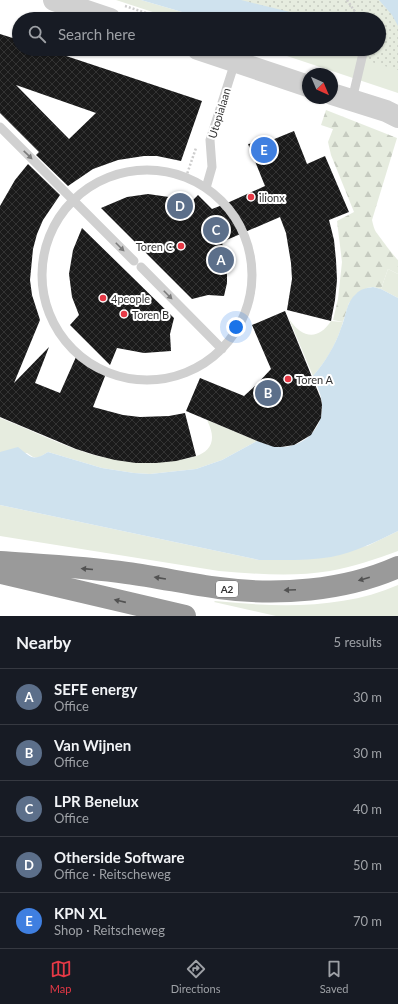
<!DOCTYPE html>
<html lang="en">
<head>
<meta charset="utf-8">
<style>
  :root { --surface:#171b24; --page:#242831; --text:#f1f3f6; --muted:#9ea1a6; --line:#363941; --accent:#e63946 }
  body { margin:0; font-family:Lato,sans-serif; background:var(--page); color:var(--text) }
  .compass { position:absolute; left:302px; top:68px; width:36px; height:36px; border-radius:50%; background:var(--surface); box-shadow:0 1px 3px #0004; rotate:136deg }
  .you { position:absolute; left:236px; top:327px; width:14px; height:14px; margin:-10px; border:3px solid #fff; border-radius:50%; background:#1a73e8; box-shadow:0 0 0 6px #1a73e833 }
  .badge { display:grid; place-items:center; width:26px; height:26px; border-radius:50%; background:var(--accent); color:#fff; font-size:13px; font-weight:700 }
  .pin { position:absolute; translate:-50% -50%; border:2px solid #fff; box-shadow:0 1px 4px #0006 }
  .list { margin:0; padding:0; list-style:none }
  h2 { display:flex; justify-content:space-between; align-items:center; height:52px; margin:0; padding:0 16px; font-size:17px }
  h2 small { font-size:13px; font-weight:400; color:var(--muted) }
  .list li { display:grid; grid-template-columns:26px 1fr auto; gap:12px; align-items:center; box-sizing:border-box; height:56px; padding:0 16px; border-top:1px solid var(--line) }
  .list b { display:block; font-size:15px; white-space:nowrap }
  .list p { margin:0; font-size:13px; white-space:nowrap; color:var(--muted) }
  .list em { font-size:13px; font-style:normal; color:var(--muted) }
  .icon { flex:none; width:22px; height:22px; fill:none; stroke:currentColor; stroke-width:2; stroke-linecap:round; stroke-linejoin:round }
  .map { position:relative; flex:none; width:398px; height:616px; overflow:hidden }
  .search { position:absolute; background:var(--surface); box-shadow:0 1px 3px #0004; left:12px; right:12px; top:12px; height:44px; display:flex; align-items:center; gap:10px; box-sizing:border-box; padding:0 14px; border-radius:22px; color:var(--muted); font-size:15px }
  .sheet { height:332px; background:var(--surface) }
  nav { display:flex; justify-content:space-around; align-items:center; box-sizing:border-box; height:56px; border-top:1px solid var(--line); background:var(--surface); font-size:11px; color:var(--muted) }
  nav a { display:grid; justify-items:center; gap:2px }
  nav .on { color:var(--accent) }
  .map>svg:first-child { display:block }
  .grass { fill:#e6ecdf }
  .forest { fill:url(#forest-firs) }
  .park { fill:url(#park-dots) }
  .water { fill:#cfe2ee }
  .building { fill:url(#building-cross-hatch); fill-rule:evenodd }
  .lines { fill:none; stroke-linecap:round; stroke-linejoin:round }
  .path { stroke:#cdcdcd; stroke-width:2.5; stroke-dasharray:2 2; stroke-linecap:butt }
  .service { stroke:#d0d0d0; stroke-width:9 }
  .tertiary { stroke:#d0d0d0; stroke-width:22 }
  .motorway { stroke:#9a9a9a; stroke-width:22 }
  .oneway { fill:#7a7a7a }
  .oneway2 { fill:#525252 }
  .poi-dot { fill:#e63946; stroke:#fff; stroke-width:1.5 }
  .labels { text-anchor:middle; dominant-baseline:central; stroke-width:4; stroke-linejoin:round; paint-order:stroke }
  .shield { fill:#fff; stroke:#707070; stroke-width:1 }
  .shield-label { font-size:10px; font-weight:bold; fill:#333 }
  .street-label { font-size:11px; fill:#333; stroke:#fff }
  .poi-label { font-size:11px; fill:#333; stroke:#fff; text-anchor:start }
</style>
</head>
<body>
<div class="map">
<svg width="398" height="616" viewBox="0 0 398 616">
  <defs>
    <pattern id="forest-firs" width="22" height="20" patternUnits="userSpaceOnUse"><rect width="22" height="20" fill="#e6ecdf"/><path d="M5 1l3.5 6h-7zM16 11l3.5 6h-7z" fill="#c6cbc0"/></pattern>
    <pattern id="park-dots" width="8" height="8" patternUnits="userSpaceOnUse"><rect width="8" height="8" fill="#e6ecdf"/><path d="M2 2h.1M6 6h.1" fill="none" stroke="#c6cbc0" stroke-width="1.8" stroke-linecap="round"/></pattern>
    <pattern id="building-cross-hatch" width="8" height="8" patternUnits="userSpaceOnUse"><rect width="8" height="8" fill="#1a1a1a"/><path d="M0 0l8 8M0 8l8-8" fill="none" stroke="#333"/></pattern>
  </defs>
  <rect width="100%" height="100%" fill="#fff"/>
  <!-- grass -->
  <path class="grass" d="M116 0H141L206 19H174Z
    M241 0H379L398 26V93L266 49H310L324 53 337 49H379V19H319Z
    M388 269 398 274V298L381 289Z
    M289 319C302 338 318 341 331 321L343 322C337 343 327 360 313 376Z
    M0 418C32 430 64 447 97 456 115 460 132 460 151 460 178 461 228 461 207 420L257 441 222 460 196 469 150 474 134 473 102 468 48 452 38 458 33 457 27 453 0 452Z
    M0 505 259 560 367 546 398 531V551C376 559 353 567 330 571 294 577 256 574 219 571L0 536Z
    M398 585V616H276L214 602 215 601C275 607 341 610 398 585Z"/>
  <!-- forest -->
  <path class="forest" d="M326 110 397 138 372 220C373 224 374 229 376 232 379 236 396 259 398 260V274L388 269 381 289 373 287 367 288 349 303 343 322 333 320 338 299 342 262 337 221 354 212 331 155 328 142 333 129 321 125Z"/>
  <!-- park -->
  <path class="park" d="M241 0H398V70L328 49H379V19H242Z"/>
  <!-- water -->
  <path class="water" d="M141 0H241L319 19H206Z
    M379 0H398V26L392 15Z
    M373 287 381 289 398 298V531C376 542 355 552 331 557 308 561 283 560 259 560L0 505V452L18 447C31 457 32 462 48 452L102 468 134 473 150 474 196 469 222 460 257 441C265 443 273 447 281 447 304 447 323 428 322 406 322 395 317 386 313 376 325 362 335 346 341 328 346 317 346 302 356 294 360 289 367 288 373 287Z"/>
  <!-- building -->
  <path class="building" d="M0 34 19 40V49H45L202 101 181 161 157 156H144L118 160 93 169 68 186 36 155 39 152 0 113ZM16 85 96 113 69 139Z
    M294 131 307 164 325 156 349 212 329 220 334 240 336 260 337 280 335 300 331 321 287 310 292 279 291 263 286 233 280 217 222 242 227 269V283L224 296 208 295 192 299 101 208 127 197 148 194 169 197 188 205 198 195 212 209 225 204 265 186 248 144 272 140Z
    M28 164 60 195 43 220 37 234 33 249 30 280 32 295 40 320 14 383 49 347 35 383 60 393 76 357 107 371 93 407 123 415 140 417 169 416 185 413 196 456 176 461 156 463H136L115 460 95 455 76 449 0 417V206L15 180Z
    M82 228 174 318 170 334 171 351 144 353 117 348 110 365 70 325 79 315 72 297 69 274 73 250Z
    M285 311 321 399 322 405 321 418 311 435 294 445 281 447H274L257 441 186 411 200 378 244 396 257 384 271 369 252 325Z"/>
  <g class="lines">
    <!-- path -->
    <path class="path" d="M347 0 360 19
      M125 6 164 19
      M186 177 196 148"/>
    <!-- service -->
    <path class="service" d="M352 100 364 49
      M0 127 134 261
      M42 275a105 105 0 1 1 210 0a105 105 0 1 1-210 0Z
      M206 188 212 167 210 140 235 62
      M141 267 222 349"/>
    <!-- tertiary -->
    <path class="tertiary" d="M54 0 110 19
      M198 49 308 86
      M332 94 386 111 398 117"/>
    <!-- motorway -->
    <path class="motorway" d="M0 562C42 565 85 567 127 573 158 577 188 584 219 588 277 596 344 591 398 567
      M1 573 185 616"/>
  </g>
  <!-- one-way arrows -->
  <defs><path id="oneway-solid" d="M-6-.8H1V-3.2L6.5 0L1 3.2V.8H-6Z"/></defs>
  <g class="oneway">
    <use href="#oneway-solid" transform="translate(28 155) rotate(44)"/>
    <use href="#oneway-solid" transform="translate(120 247) rotate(45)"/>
    <use href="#oneway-solid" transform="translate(168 295) rotate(45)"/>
  </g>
  <g class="oneway2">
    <use href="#oneway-solid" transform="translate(87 569) rotate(-175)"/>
    <use href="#oneway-solid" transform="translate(160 578) rotate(-171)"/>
    <use href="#oneway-solid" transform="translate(364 579) rotate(164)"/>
    <use href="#oneway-solid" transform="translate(290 590) rotate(177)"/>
    <use href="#oneway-solid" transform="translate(120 601) rotate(-167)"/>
  </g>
  <!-- markers -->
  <g class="poi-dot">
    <circle cx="251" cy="197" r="4"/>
    <circle cx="181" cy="246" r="4"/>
    <circle cx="103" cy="298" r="4"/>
    <circle cx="124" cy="314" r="4"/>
    <circle cx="288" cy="379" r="4"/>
  </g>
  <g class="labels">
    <!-- shield labels -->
    <rect class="shield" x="216" y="581" width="22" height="16" rx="3"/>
    <g class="shield-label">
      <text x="227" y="589">A2</text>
    </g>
    <!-- street labels -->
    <g class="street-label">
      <text transform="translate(219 113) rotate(-73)">Utopialaan</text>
    </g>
    <!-- poi labels -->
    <g class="poi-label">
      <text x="259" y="197">ilionx</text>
      <text x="173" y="246" text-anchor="end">Toren C</text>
      <text x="111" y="298">4people</text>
      <text x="132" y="314">Toren B</text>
      <text x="296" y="379">Toren A</text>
    </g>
  </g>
</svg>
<svg class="compass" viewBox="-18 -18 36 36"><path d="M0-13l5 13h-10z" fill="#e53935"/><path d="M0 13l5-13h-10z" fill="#9ea1a6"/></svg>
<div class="you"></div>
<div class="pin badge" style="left:221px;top:260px;background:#5c6f8a">A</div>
<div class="pin badge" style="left:268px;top:393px;background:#5c6f8a">B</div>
<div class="pin badge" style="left:216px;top:230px;background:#5c6f8a">C</div>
<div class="pin badge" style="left:180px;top:206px;background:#5c6f8a">D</div>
<div class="pin badge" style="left:264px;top:150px;background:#3f7fe0">E</div>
<div class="search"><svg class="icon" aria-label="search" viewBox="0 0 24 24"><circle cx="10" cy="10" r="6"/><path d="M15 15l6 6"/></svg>Search here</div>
</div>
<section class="sheet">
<h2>Nearby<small>5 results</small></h2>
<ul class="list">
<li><span class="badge" style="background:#5c6f8a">A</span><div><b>SEFE energy</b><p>Office</p></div><em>30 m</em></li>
<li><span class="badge" style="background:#5c6f8a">B</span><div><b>Van Wijnen</b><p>Office</p></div><em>30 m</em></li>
<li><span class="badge" style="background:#5c6f8a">C</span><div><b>LPR Benelux</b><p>Office</p></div><em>40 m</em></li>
<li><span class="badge" style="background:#5c6f8a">D</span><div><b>Otherside Software</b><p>Office · Reitscheweg</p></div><em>50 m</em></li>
<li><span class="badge" style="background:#3f7fe0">E</span><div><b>KPN XL</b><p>Shop · Reitscheweg</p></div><em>70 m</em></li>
</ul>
</section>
<nav>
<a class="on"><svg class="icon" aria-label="map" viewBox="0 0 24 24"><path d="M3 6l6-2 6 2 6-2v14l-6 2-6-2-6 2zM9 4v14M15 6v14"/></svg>Map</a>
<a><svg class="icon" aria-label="directions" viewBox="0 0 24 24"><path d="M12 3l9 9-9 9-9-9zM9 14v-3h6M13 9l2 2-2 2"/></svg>Directions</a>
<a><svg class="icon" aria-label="saved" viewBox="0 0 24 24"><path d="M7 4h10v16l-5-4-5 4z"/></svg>Saved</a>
</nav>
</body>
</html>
